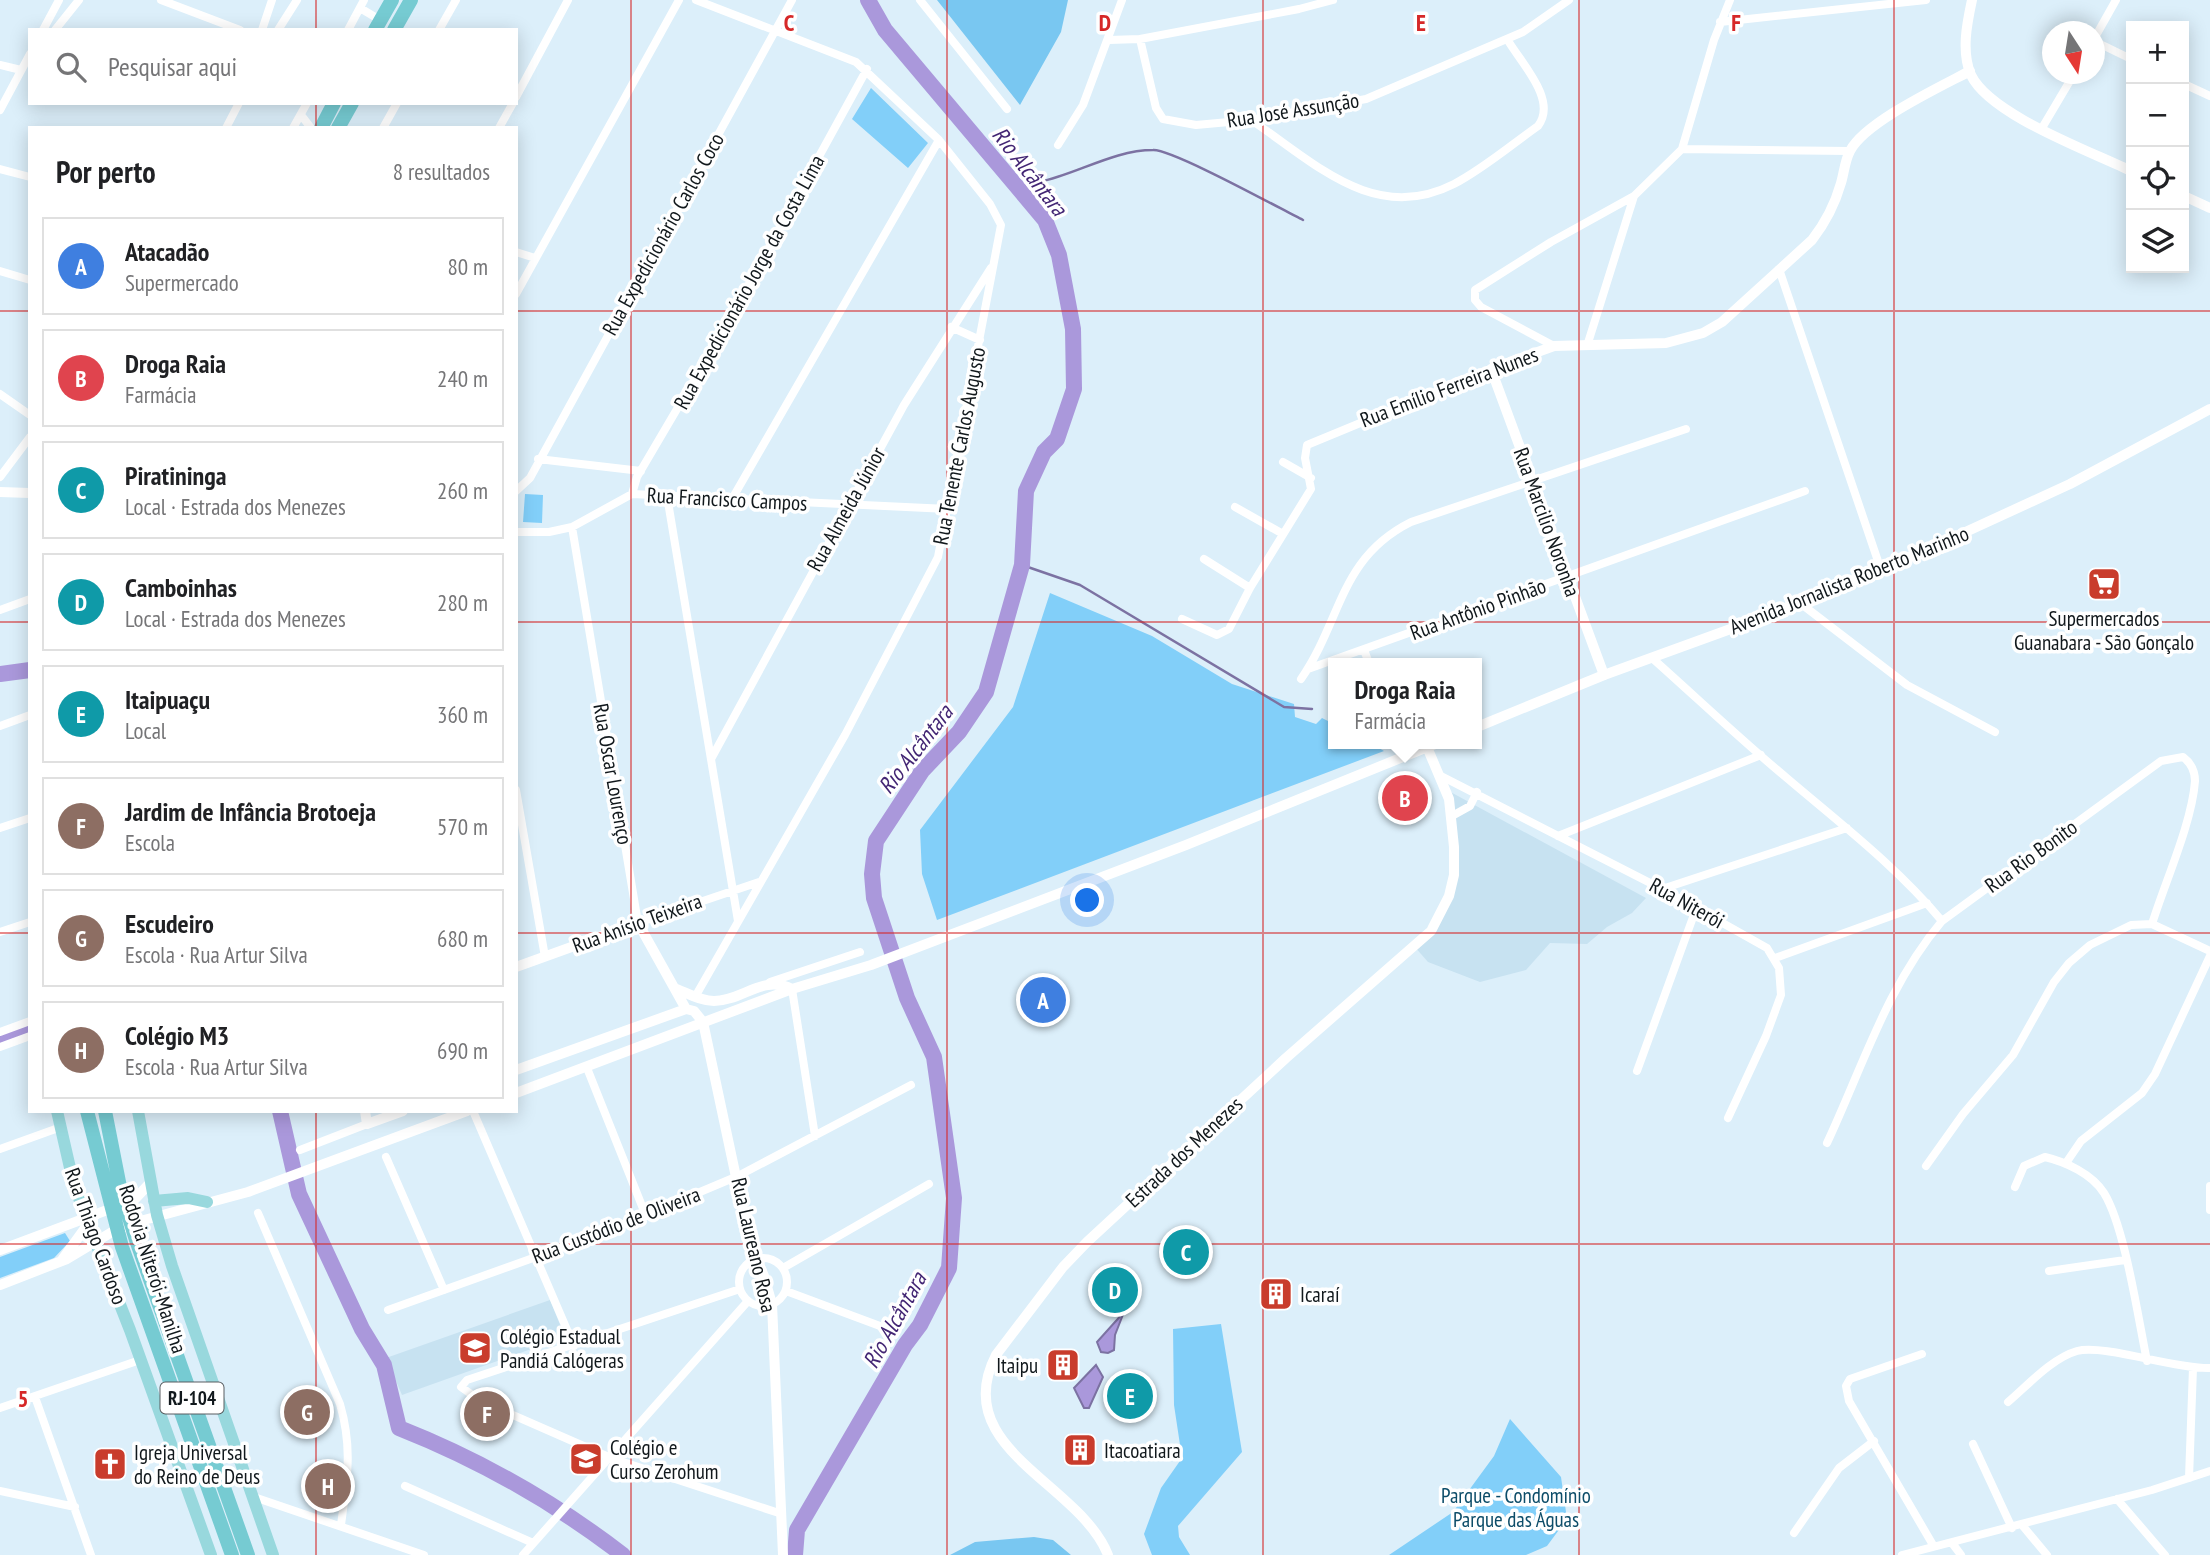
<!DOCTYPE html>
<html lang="pt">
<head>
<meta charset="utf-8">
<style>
  :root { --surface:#fff; --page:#f2f2f2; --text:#202124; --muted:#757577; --line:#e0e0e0; --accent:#1a73e8 }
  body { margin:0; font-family:"PT Sans Narrow",sans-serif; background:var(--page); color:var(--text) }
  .controls { position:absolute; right:21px; top:21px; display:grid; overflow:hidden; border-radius:0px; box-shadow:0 4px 18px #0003 }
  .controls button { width:63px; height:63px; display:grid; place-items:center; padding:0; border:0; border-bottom:2px solid var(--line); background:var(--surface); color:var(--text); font:35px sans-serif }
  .compass { position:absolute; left:2042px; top:21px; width:63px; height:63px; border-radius:50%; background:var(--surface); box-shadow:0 4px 18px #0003; rotate:168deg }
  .you { position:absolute; left:1088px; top:901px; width:24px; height:24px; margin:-18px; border:5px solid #fff; border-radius:50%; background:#1a73e8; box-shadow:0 0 0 10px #1a73e833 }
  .badge { display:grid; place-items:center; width:46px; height:46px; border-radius:50%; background:var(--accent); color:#fff; font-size:23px; font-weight:700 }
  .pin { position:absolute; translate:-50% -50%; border:4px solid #fff; box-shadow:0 2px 7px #0006 }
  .popup { position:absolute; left:1328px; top:658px; width:154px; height:91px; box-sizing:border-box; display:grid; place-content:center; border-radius:0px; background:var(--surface); filter:drop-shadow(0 2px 5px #0005); font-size:23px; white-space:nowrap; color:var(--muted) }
  .popup b { font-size:26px; color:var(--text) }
  .popup::after { content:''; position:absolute; left:50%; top:100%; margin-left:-14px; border:14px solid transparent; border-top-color:var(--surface) }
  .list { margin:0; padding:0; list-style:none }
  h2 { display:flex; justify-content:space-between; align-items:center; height:91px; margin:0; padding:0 28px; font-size:30px }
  h2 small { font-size:23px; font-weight:400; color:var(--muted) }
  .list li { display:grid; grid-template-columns:46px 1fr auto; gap:21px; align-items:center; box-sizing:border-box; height:98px; margin:0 14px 14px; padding:0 14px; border:2px solid var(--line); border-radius:0px }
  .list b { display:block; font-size:26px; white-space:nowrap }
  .list p { margin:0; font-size:23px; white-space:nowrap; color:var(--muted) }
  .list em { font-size:23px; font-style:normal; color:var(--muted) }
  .icon { flex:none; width:38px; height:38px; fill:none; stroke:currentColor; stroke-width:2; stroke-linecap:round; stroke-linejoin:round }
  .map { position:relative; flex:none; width:2210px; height:1555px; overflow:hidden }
  .search { position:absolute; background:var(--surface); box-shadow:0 4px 18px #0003; left:28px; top:28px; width:490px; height:77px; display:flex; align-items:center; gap:18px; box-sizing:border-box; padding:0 24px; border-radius:0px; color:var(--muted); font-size:26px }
  .panel { position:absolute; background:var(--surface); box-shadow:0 4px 18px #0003; left:28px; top:126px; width:490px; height:987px; border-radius:0px }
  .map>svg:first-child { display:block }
  .built { fill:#c7e2f1 }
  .green { fill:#82cff9 }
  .forest { fill:#79c7f1 }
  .water { fill:#aa98db; stroke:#7c72a2; stroke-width:2 }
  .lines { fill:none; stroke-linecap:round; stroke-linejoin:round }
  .stream { stroke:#7c72a2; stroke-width:2.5 }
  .river { stroke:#aa98db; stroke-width:16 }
  .minor { stroke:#fff; stroke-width:8 }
  .tertiary { stroke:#fff; stroke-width:10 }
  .secondary { stroke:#fff; stroke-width:10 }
  .primary { stroke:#98d8dd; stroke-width:12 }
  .trunk { stroke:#76cbd2; stroke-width:14 }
  .grid { fill:none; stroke:#d62828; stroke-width:2; stroke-opacity:0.55 }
  .labels { text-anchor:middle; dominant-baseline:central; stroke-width:7; stroke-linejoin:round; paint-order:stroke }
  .shield { fill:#fff; stroke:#585d60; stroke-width:2 }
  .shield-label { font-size:19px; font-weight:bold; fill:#11181c }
  .street-label { font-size:21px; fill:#11181c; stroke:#fff }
  .poi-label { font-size:21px; fill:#11181c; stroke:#fff; text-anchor:start }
  .park-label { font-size:21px; fill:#0d4d69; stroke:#fff }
  .water-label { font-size:23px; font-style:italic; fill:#432674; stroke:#fff }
  .grid-label { font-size:23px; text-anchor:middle; font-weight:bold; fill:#d62828; stroke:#fff; stroke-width:7; stroke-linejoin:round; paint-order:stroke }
</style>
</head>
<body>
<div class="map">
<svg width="2210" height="1555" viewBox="0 0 2210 1555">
  <rect width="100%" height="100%" fill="#dceffa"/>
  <!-- built -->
  <path class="built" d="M1445 789 1646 898 1632 913 1607 927 1587 944 1550 943 1526 970 1480 982 1428 962 1414 946 1441 908 1453 874Z
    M550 1300 565 1337 402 1395 386 1358Z"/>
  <!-- green -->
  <path class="green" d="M871 88 928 143 908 168 852 119Z
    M525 494 543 495 542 523 523 522Z
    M1050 593 1152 636 1232 684 1294 704 1295 717 1316 724 1322 718 1332 723 1333 744H1372L1384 751 937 920 922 874 920 830 1013 707Z
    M65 1233 70 1241 54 1258 0 1278V1257Z
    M1221 1324 1242 1452 1178 1526 1179 1537 1190 1555H1152L1144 1534 1161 1488 1182 1458 1174 1405 1173 1329Z
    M1510 1419 1561 1477 1567 1519 1547 1546 1526 1555H1389L1453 1512 1494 1456Z"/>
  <!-- forest -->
  <path class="forest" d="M937 0H1068L1061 32 1020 105Z
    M1034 1537 1053 1540 1071 1555H950L975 1542Z"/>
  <!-- water -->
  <path class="water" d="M1124 1312 1115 1335 1114 1350 1108 1353 1101 1352 1097 1342Z
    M1096 1365 1103 1377 1089 1408H1084L1074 1388Z"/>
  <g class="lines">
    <!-- stream -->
    <path class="stream" d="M1032 204 1039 182C1077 174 1114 150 1153 150 1172 149 1279 208 1303 220
      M1022 565 1080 585 1284 707 1312 709"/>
    <!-- river -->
    <path class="river" d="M0 674 30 670
      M0 1040 30 1030
      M280 1111 299 1194 362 1329 384 1365 399 1428C480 1460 554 1502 623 1555
      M795 1555 797 1530 905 1345 920 1325 949 1268 954 1198 934 1057 907 998 874 898 872 874 876 841 922 771 959 732 986 692 1022 565 1026 491 1044 452 1057 439 1074 389 1073 329 1059 255 1045 220 885 30 868 0"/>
    <!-- minor -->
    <path class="minor" d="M161 0 240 30
      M920 0 1007 109
      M360 8 380 20
      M1720 22 1926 0
      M43 30 59 0
      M55 30 79 0
      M262 30 272 0
      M278 30 297 0
      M348 30 364 0
      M439 30 456 0
      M1140 39 1156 108 1163 119 1196 125 1251 120 1366 99 1523 32 1569 0
      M2094 39 2116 0
      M1109 40 1140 39 1299 9 1333 0
      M2094 41 2131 59
      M0 65 21 70 23 67
      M2184 84 2210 96
      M516 97 568 0
      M0 110 30 54
      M301 115 311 128
      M1251 120C1314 162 1374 225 1454 184 1483 169 1511 145 1538 126 1558 100 1521 63 1507 39
      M226 128 239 103
      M293 128 307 103
      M383 128 397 103
      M499 128 513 103
      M2042 128 2074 74
      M1058 145 1083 105 1122 0
      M1682 149 1850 151
      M0 169 30 177
      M516 252 535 258
      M1779 269 1881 570
      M0 271 30 280
      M516 294 679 0
      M951 327 980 340
      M1554 346 1481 307 1475 300V290L1551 242 1634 196
      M1587 346 1634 196 1682 149 1714 40 1730 0
      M0 394 30 415
      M538 459 641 471
      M1283 462 1311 478
      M0 477 30 437
      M516 491 530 478 792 0
      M632 494 637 477 727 324 867 69
      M667 496 738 921
      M732 499 939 140
      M1235 507 1283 534
      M572 527 638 923 759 882
      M516 532H549L572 527 632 494 948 509
      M1204 559 1250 588
      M1800 603 1907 685 1995 732
      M0 610 30 599
      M1182 619 1217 635 1229 629 1250 588 1311 489 1305 458 1307 445 1491 369
      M1364 650 1369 663
      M1652 658C1697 698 1741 740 1788 779 1841 824 1897 867 1942 921
      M1308 669 1805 491
      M1301 679C1342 620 1339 558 1411 522L1686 429
      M0 726 30 715
      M1401 744 1406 756
      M711 759 904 405 991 268
      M1441 776 1662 889 1767 948 1779 968 1781 995 1766 1036 1728 1118
      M516 790 545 957
      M1452 816 1470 806 1477 792
      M0 828 30 818
      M1558 836 1761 755
      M1662 889 1847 828
      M0 932 30 922
      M1775 958 1927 903
      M770 982 860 952
      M792 989 815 1136
      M695 997 845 735 938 557 1001 225 990 204 939 140 856 62 696 0
      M0 1032 30 1021
      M0 1047 30 1036
      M587 1068 646 1216
      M1637 1071 1696 909
      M473 1111 574 1346
      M1827 1143C1863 1066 1887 986 1942 921L2161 761 2183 757C2191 763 2195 771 2195 781 2192 823 2165 882 2152 924
      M0 1149 61 1127
      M300 1150 367 1124
      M386 1157 444 1290
      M2066 1163 2081 1141 2142 1093 2155 1074 2210 956
      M1926 1166 1963 1114 2013 1055 2054 982 2069 963 2090 945 2131 925 2152 924 2210 951
      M2210 1186V1210
      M2015 1187 2024 1166 2045 1157C2066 1162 2092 1174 2104 1193 2125 1227 2138 1318 2147 1361
      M258 1213 340 1404C353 1449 347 1479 341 1525
      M739 1282a24 24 0 1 1 48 0a24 24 0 1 1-48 0Z
      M783 1268 929 1184
      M2049 1271 2125 1260
      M740 1289 467 1380 461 1387 481 1401 611 1458 782 1514
      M786 1291 888 1329
      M388 1310 600 1234 738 1176 911 1085
      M1922 1354 1850 1379 1846 1386 1849 1401 1933 1545
      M35 1397 91 1555
      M2008 1402C2027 1386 2052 1358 2077 1351 2104 1344 2174 1369 2210 1368
      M0 1408 140 1360
      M1973 1444 2012 1528
      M2189 1478 2193 1368
      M405 1486 533 1543
      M0 1491 75 1507
      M254 1497 424 1555
      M2117 1499 2165 1555
      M2022 1525 2047 1555
      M1794 1533 1839 1468 1874 1441
      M1952 1543 1961 1555
      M523 1555 748 1301
      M1902 1555 2152 1490 2210 1471"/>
    <!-- tertiary -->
    <path class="tertiary" d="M0 492 30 493
      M1604 675 1491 369 1554 346 1666 343 1703 333 1722 322 1812 240C1826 222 1835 204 1841 183 1844 173 1845 160 1850 151 1865 122 1940 87 1970 71"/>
    <!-- secondary -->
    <path class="secondary" d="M1972 0C1967 23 1961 52 1971 75 1990 115 2090 151 2131 171
      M2184 196 2210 208
      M1477 727 1604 675 1758 619 1922 552 2070 484 2210 409
      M516 967 638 923 686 1009
      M677 989C689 994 701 1001 714 1001 742 1001 763 974 792 989
      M516 1070 686 1009 694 1011 703 1022 750 1243 764 1276 772 1304 783 1555
      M516 1093 792 989 871 965 1186 845 1435 744
      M365 1111 367 1124 403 1111
      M0 1250 134 1200 150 1183
      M62 1260 88 1224 93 1221
      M0 1285 67 1259 112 1232 144 1220 248 1192 467 1111
      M1108 1555C1080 1483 948 1449 996 1355L1063 1267 1087 1242 1286 1058 1431 931 1449 896 1454 875V847L1449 799 1427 747"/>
    <!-- primary -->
    <path class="primary" d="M57 1111 73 1181 86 1218 130 1330 211 1555
      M138 1111 157 1215 172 1266 273 1555
      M154 1201 188 1198 207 1202"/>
    <!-- trunk -->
    <path class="trunk" d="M375 30 392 0
      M394 30 411 0
      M321 128 334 103
      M338 128 352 103
      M87 1111 122 1247 232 1555
      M105 1111 121 1192 136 1240 248 1555"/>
  </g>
  <!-- grid -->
  <path class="grid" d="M316 0V30M631 0V1555M947 0V1555M1263 0V1555M1579 0V1555M1894 0V1555M316 103V128M0 311H30M516 311H2210M0 622H30M516 622H2210M0 933H30M516 933H2210M316 1111V1555M0 1244H2210"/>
  <!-- icons -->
  <defs>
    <symbol id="supermarket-square" viewBox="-11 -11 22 22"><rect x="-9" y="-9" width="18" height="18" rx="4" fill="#c93c2c" stroke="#fff"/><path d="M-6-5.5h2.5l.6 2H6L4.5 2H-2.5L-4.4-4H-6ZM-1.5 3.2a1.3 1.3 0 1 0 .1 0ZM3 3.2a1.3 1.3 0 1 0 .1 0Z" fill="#fff"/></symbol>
    <symbol id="building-square" viewBox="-11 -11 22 22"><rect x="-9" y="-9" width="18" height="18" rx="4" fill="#c93c2c" stroke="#fff"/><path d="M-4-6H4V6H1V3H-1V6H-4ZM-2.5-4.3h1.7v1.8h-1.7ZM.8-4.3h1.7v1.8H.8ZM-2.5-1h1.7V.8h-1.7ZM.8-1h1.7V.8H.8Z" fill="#fff"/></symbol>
    <symbol id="school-square" viewBox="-11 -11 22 22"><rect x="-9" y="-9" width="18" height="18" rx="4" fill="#c93c2c" stroke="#fff"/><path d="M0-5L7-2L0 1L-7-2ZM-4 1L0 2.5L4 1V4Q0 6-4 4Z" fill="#fff"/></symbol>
    <symbol id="church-square" viewBox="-11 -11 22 22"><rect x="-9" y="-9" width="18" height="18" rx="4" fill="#c93c2c" stroke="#fff"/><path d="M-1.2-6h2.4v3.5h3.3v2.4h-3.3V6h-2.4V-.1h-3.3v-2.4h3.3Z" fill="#fff"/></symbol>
  </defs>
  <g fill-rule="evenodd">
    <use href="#supermarket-square" x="2085" y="565" width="38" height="38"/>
    <use href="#building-square" x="1257" y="1275" width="38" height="38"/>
    <use href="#school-square" x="456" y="1329" width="38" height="38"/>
    <use href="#building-square" x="1044" y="1346" width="38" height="38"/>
    <use href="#building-square" x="1061" y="1431" width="38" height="38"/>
    <use href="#school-square" x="567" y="1440" width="38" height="38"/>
    <use href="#church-square" x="91" y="1445" width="38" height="38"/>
  </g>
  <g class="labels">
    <!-- shield labels -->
    <rect class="shield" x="160.5" y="1382.5" width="63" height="31" rx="5"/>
    <g class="shield-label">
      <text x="192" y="1398">RJ-104</text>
    </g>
    <!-- street labels -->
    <g class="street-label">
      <text transform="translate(1293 110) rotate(-9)">Rua José Assunção</text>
      <text transform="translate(663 234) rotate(-61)">Rua Expedicionário Carlos Coco</text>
      <text transform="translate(749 282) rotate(-61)">Rua Expedicionário Jorge da Costa Lima</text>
      <text transform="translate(1449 387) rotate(-21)">Rua Emílio Ferreira Nunes</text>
      <text transform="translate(959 446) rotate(-79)">Rua Tenente Carlos Augusto</text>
      <text transform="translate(727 499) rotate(3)">Rua Francisco Campos</text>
      <text transform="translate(846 509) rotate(-61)">Rua Almeida Júnior</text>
      <text transform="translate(1547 522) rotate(70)">Rua Marcilio Noronha</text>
      <text transform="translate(1849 580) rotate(-22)">Avenida Jornalista Roberto Marinho</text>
      <text transform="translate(1478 609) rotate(-20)">Rua Antônio Pinhão</text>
      <text transform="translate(613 774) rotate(80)">Rua Oscar Lourenço</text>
      <text transform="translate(2031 856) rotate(-36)">Rua Rio Bonito</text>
      <text transform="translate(1687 903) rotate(29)">Rua Niterói</text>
      <text transform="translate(637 923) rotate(-20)">Rua Anísio Teixeira</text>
      <text transform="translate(1184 1152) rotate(-43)">Estrada dos Menezes</text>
      <text transform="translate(616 1225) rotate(-21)">Rua Custódio de Oliveira</text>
      <text transform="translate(96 1236) rotate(70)">Rua Thiago Cardoso</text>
      <text transform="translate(754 1245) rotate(77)">Rua Laureano Rosa</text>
      <text transform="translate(153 1269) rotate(72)">Rodovia Niterói-Manilha</text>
    </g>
    <!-- poi labels -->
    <g class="poi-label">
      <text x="2104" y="618" text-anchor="middle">Supermercados<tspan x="2104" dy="24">Guanabara - São Gonçalo</tspan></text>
      <text x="1300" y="1294">Icaraí</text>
      <text x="500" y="1336">Colégio Estadual<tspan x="500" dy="24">Pandiá Calógeras</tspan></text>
      <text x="1038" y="1365" text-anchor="end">Itaipu</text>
      <text x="610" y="1447">Colégio e<tspan x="610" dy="24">Curso Zerohum</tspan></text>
      <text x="1104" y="1450">Itacoatiara</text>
      <text x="134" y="1452">Igreja Universal<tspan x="134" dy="24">do Reino de Deus</tspan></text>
    </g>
    <!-- park labels -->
    <g class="park-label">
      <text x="1516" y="1495">Parque - Condomínio<tspan x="1516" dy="24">Parque das Águas</tspan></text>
    </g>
    <!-- water labels -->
    <g class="water-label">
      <text transform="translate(1030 171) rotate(52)">Rio Alcântara</text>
      <text transform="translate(915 749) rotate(-52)">Rio Alcântara</text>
      <text transform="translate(894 1320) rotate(-61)">Rio Alcântara</text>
    </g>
  </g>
  <g class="grid-label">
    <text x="789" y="31">C</text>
    <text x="1105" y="31">D</text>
    <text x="1421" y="31">E</text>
    <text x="1736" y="31">F</text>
    <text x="23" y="1407">5</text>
  </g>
</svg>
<div class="controls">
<button>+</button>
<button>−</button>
<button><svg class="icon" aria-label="locate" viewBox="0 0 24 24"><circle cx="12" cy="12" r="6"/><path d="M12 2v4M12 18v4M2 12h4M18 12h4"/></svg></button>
<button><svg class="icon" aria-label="layers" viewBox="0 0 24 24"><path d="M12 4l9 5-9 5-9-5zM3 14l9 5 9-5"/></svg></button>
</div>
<svg class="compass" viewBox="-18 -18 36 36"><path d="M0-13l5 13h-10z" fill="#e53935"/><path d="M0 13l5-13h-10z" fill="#757577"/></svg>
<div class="you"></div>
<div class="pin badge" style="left:1043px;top:1000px;background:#3f7fe0">A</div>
<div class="pin badge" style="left:1405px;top:798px;background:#e0444e">B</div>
<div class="popup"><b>Droga Raia</b>Farmácia</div>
<div class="pin badge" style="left:1186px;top:1252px;background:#0f9aa8">C</div>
<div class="pin badge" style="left:1115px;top:1290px;background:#0f9aa8">D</div>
<div class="pin badge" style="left:1130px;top:1396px;background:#0f9aa8">E</div>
<div class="pin badge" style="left:487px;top:1414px;background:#8d6e63">F</div>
<div class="pin badge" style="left:307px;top:1412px;background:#8d6e63">G</div>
<div class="pin badge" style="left:328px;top:1486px;background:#8d6e63">H</div>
<div class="search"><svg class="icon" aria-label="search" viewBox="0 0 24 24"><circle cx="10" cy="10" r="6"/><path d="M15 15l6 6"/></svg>Pesquisar aqui</div>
<section class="panel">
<h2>Por perto<small>8 resultados</small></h2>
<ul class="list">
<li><span class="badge" style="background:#3f7fe0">A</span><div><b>Atacadão</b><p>Supermercado</p></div><em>80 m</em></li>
<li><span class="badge" style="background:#e0444e">B</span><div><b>Droga Raia</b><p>Farmácia</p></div><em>240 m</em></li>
<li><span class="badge" style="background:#0f9aa8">C</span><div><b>Piratininga</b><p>Local · Estrada dos Menezes</p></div><em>260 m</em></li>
<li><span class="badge" style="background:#0f9aa8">D</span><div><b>Camboinhas</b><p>Local · Estrada dos Menezes</p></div><em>280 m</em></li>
<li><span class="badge" style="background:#0f9aa8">E</span><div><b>Itaipuaçu</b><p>Local</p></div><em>360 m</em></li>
<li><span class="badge" style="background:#8d6e63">F</span><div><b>Jardim de Infância Brotoeja</b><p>Escola</p></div><em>570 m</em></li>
<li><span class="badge" style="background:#8d6e63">G</span><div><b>Escudeiro</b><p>Escola · Rua Artur Silva</p></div><em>680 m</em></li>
<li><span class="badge" style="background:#8d6e63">H</span><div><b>Colégio M3</b><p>Escola · Rua Artur Silva</p></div><em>690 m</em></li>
</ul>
</section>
</div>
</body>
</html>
